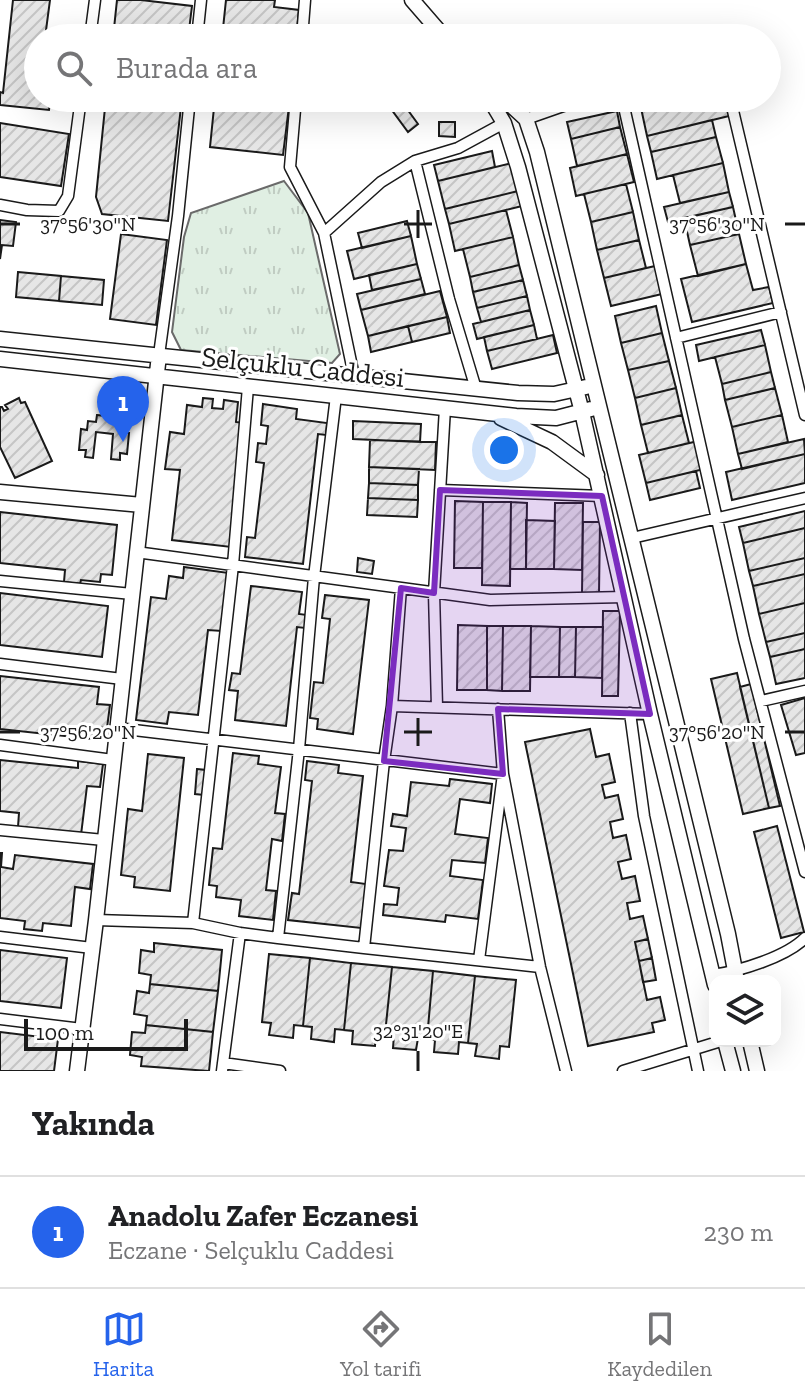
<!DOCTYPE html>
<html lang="tr">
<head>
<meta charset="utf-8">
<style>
  :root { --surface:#fff; --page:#f2f2f2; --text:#202124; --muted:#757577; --line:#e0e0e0; --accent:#2563eb }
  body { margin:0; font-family:"Zilla Slab",serif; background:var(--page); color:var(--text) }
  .controls { position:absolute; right:24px; bottom:24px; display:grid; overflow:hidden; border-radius:16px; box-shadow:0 8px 32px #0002 }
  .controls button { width:72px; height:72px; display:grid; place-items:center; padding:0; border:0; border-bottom:2px solid var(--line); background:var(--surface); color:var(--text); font:40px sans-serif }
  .scale { position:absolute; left:24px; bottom:20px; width:164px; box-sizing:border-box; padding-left:8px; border:4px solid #1a1a1a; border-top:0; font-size:22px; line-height:28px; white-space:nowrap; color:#1a1a1a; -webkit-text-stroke:6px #fff; paint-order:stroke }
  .you { position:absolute; left:504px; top:450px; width:28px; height:28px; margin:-20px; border:6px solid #fff; border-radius:50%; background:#1a73e8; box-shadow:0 0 0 12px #1a73e833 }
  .badge { display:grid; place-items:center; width:52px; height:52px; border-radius:50%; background:var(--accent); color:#fff; font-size:26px; font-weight:700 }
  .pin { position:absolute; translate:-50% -66px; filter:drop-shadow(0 2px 4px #0008) }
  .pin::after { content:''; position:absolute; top:42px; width:28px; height:24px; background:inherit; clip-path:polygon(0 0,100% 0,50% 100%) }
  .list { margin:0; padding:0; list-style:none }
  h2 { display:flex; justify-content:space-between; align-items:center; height:104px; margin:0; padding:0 32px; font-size:34px }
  h2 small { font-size:26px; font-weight:400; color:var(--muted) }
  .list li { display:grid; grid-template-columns:52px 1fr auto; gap:24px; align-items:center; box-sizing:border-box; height:112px; padding:0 32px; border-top:2px solid var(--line) }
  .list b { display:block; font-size:30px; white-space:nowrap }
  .list p { margin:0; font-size:26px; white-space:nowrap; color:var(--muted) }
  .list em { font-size:26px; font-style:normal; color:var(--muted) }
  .icon { flex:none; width:44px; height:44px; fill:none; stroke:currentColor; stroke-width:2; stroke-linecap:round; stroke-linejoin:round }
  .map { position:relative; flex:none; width:805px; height:1071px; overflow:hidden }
  .search { position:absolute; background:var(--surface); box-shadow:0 8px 32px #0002; left:24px; right:24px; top:24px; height:88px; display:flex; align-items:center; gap:20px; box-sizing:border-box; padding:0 28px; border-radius:44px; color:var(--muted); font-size:30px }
  .sheet { height:216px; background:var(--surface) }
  nav { display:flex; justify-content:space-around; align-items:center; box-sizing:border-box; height:112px; border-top:2px solid var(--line); background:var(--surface); font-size:22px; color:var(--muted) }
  nav a { display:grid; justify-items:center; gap:4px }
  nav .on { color:var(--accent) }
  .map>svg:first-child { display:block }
  .grass { fill:url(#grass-tufts); stroke:#6a6a6a; stroke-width:2 }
  .building { fill:url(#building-hatch); stroke:#1a1a1a; stroke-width:2 }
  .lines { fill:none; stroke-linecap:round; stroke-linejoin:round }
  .street-casing { stroke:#1a1a1a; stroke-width:13 }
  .secondary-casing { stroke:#1a1a1a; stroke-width:17 }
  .street { stroke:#fff; stroke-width:10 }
  .secondary { stroke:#fff; stroke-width:14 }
  .marked { fill:#7b2cbf; fill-opacity:0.2; stroke:#7b2cbf; stroke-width:6; stroke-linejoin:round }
  .ticks { fill:none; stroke:#1a1a1a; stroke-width:3 }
  .labels { text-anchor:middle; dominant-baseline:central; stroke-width:6; stroke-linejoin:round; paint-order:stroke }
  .street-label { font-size:28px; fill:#1a1a1a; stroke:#fff }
  .ticks-label { font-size:20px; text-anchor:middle; fill:#1a1a1a; stroke:#fff; stroke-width:6; stroke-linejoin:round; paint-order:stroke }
</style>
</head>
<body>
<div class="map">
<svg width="805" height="1071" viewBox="0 0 805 1071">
  <defs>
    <pattern id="grass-tufts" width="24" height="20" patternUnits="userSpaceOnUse" patternTransform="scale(2)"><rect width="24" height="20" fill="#e0efe3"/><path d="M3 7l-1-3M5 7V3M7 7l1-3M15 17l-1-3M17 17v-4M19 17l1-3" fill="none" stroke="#c0ccc2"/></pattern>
    <pattern id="building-hatch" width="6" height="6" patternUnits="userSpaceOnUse" patternTransform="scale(2)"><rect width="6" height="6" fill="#e6e6e6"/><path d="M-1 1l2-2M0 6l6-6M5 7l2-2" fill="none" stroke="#c5c5c5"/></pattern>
  </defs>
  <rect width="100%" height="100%" fill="#fff"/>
  <!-- grass -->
  <path class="grass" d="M284 181 308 213 340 354 332 363 181 350 172 332 184 237 191 213Z"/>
  <!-- building -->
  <path class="building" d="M13 0H50L45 38H38V98H51L49 110 0 105V92L3 93Z
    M117 0H141L192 6 188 38H113Z
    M226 0H275L274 7 299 10 296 38H222Z
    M106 98H182L168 221 102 214 96 197Z
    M215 98H290L283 155 210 147Z
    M383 98H399L418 124 408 132Z
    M638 98H685L641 108Z
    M685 98H725L729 116 647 136 641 108Z
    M617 111 620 127 571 139 567 122Z
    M712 120 716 137 651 152 647 136Z
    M439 122H455V137L439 136Z
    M0 123 69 134 61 186 0 177Z
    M620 127 627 154 577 166 571 139Z
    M716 137 723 163 657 179 651 152Z
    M492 151 495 167 438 181 434 165Z
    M627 154 634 182 576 196 570 168Z
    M512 163 518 191 445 209 438 181Z
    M723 163 729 192 680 203 673 175Z
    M626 184 633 212 591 222 584 194Z
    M518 191 522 206 449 224 445 209Z
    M729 192 733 207 668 222 664 207Z
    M733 207 739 234 690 245 684 218Z
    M506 210 513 237 455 251 449 224Z
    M633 212 639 240 597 250 591 222Z
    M0 220 16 222 13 246 2 245 0 259Z
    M407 221 411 236 362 248 358 233Z
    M121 234 167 240 156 325 110 319Z
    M739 234 746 264 698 276 690 245Z
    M411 236 417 264 354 279 347 251Z
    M513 237 519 265 470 277 463 249Z
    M639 240 646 268 604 278 597 250Z
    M417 264 421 279 372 290 369 275Z
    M746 264 753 290 769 287 773 303 692 322 681 279Z
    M519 265 523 280 473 292 470 277Z
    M655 266 662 294 611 306 604 278Z
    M18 272 61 276 59 301 16 297Z
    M61 276 104 280 102 305 59 301Z
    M421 279 425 294 361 310 357 294Z
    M523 280 527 296 477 308 473 292Z
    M440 291 447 317 368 336 361 310Z
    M527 296 530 310 481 322 477 308Z
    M656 306 662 333 621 343 615 316Z
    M530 310 534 325 477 339 473 324Z
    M447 317 450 333 412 342 408 326Z
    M534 325 537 339 487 351 484 337Z
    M408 326 412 342 371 352 368 336Z
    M761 330 765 345 699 361 696 345Z
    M662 333 669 361 628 370 621 343Z
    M553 335 557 353 492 369 487 351Z
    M765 345 771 372 722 384 715 357Z
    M669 361 676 388 635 398 628 370Z
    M771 372 775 388 725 400 722 384Z
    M676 388 682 415 641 425 635 398Z
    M775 388 782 415 732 427 725 400Z
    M19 398 21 403 25 402 52 461 15 478 0 447V407H2L4 411 8 409 5 405Z
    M203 398 213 399 212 408 223 409 224 400 238 402 236 422 244 423 231 547 172 540 180 470 165 469 170 432 184 434 187 405 202 407Z
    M263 404 297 409 296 419 327 423 326 435 318 434 303 564 245 557 247 537 255 538 264 463 256 462 258 443 266 444 268 426 261 425Z
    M97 415 115 417V423L123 424 122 433H129L127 454 120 453V460L111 459 113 434 96 432 93 458 85 457 86 450H79L81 429 87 430 88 421 96 422Z
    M682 415 689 443 648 453 641 425Z
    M782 415 788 442 738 454 732 427Z
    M353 421 421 424 420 442 353 439Z
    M804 439 805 454 742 469 738 454Z
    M370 440 436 442 435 470 369 467Z
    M698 441 704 469 646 483 639 455Z
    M805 454V483L732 500 726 472Z
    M369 467 419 469 418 485 369 483Z
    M696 471 700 488 650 500 646 483Z
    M369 483 418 485V500L368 498Z
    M368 498 418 500 417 517 367 515Z
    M455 501 483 502 482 568H454Z
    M483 502H511L510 586 482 585Z
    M511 502 527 503 526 569H510Z
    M555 503H583L582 570 554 569Z
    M805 511V528L743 543 739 527Z
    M0 512 117 525 112 575 101 574 100 582 81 580 80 584 64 582 65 570 0 563Z
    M526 520 555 521 554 569H526Z
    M583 522H600L599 593H582Z
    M805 528V558L749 571 743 543Z
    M358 558 374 561 372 574 357 572Z
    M805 558V574L753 586 749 571Z
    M184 567 229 573 222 631 208 630 198 715 169 712 167 724 136 720 151 597 166 599 169 576 183 578Z
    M805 574V603L759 614 753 586Z
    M251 586 302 592 299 614 307 615 305 628 297 627 286 726 235 720 238 691 229 690 232 673 240 674Z
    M0 593 108 606 102 657 0 645Z
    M325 595 369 600 353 734 317 729 318 719 310 718 314 682 323 683 330 619 322 618Z
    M805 603V633L766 642 759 614Z
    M603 611H620L618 696H602Z
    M458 625 487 626V690H457Z
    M487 626H503L502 691 487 690Z
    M503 626H531L530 691H502Z
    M531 626 560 627 559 677H530Z
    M560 627H576L575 677H559Z
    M576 627H603L602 678 575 677Z
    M805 633V649L770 657 766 642Z
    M805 649V678L776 684 770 657Z
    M737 673 769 808 743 814 711 679Z
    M0 676 99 687 97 704 110 705 107 728 94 727 92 739 0 729Z
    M751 684 780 806 769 808 740 687Z
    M805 698V753L796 755 781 705Z
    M590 729 596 757 609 754 615 782 602 785 605 798 618 795 623 819 610 822 613 838 626 835 631 859 618 862 622 879 635 876 640 901 627 903 630 919 643 916 648 939 635 942 647 1000 660 997 665 1020 652 1023 654 1032 588 1046 525 742Z
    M233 753 259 756 258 764 281 767 275 813 285 814 282 841 272 839 266 890 276 891 273 920 239 916 241 900 216 897 217 886 209 885 213 848 222 849Z
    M148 754 184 758 170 891 134 887 135 877 121 875 128 809 142 811Z
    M0 760 78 768V761L103 764 100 787 87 786 81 835 18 827 19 813 0 811Z
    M307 761 339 765 338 773 363 776 351 882 366 884 361 928 288 920 292 893 299 894 312 781 305 780Z
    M197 769 206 770 204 795 195 794Z
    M450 779 492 784 490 803 460 799 455 834 488 838 485 863 452 860 450 876 483 880 478 919 446 915 445 922 383 915 384 904 397 905 399 888 384 886 389 850 403 851 406 828 391 826 393 814 407 816 411 782 449 786Z
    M777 826 804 932 781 938 754 832Z
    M0 853H2L1 867 13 869 15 855 93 864 90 889 75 887 71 926 43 923 42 931 24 929 25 921 0 918Z
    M648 939 652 958 639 961 635 942Z
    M154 943 222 950 218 991 150 984 151 975 139 973 141 950 154 952Z
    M0 950 67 958 61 1008 0 1001Z
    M269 954 310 958 303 1026 294 1025 293 1038 269 1035 271 1023 262 1022Z
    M310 958 351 963 344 1030 335 1029 334 1042 311 1039 312 1027 303 1026Z
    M652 958 656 980 643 982 639 961Z
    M351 963 392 967 385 1034 376 1033 375 1046 352 1044 353 1031 344 1030Z
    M392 967 433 971 427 1039 418 1038 416 1050 393 1048 394 1035 385 1034Z
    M433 971 475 976 468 1043 459 1042 458 1054 434 1052 435 1040 427 1039Z
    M475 976 516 980 509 1047 500 1046 499 1059 475 1056 477 1044 468 1043Z
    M150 984 218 991 213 1032 146 1025 147 1016 134 1014 137 991 149 993Z
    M146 1025 213 1032 209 1071 141 1066 142 1057 130 1055 132 1032 145 1033Z
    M0 1032 58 1039 54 1071H0Z"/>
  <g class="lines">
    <defs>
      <path id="street" d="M90 38 95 0
        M197 38 201 0
        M302 38 305 0
        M296 98 290 167 324 233 354 376
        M622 98 744 639 805 872
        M730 98 805 415
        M526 119 586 98
        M415 161 449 299 476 389
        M0 205 27 210 59 211 68 196 81 98
        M324 233 381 182 415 161 458 148 504 123
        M676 338 781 312
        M159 355 178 216 190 98
        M336 396 314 577 299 749 278 938 364 948
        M440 490 602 496
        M632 538 805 498
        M136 552 490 600 625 597
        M0 581 132 594
        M401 588 392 706 384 761 364 948 540 967
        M0 664 122 679
        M761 701 805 691
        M392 706 650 714
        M437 707 434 593 445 408
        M498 709 503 774 540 967 566 1071
        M630 713 644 816 698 1071
        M117 728 503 774 479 960
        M0 745 113 760
        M0 830 104 840
        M96 920 193 923 240 933 278 938
        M193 923 233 565 248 387
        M0 937 92 948
        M713 975C740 971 786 957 805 938
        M0 1019 82 1029
        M223 1063 280 1071
        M222 1071 240 933
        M623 1071 721 1041"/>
      <path id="secondary" d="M412 0 445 38
        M489 98 504 123 518 167 582 412 650 714 715 985
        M503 98 526 119 537 152 728 934 737 981
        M0 339 518 393 554 394 586 387
        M0 359 516 416 556 418 591 409
        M501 418 552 442 597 475
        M0 492 142 505
        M725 1041 733 1071
        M750 1041 757 1071
        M77 1071 96 920 159 355"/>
    </defs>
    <!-- street casing -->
    <use href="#street" class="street-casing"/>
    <!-- secondary casing -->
    <use href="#secondary" class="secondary-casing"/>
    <!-- street -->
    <use href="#street" class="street"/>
    <!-- secondary -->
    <use href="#secondary" class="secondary"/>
  </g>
  <!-- marked area -->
  <path class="marked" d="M440 490 602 496 650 714 498 709 503 774 384 761 401 588 434 593Z"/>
  <!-- ticks -->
  <path class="ticks" d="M418 210V238M0 224H20M404 224H432M785 224H805M418 718V746M0 732H20M404 732H432M785 732H805M418 1051V1071"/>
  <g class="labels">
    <!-- street labels -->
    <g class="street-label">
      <text transform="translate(303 367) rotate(6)">Selçuklu Caddesi</text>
    </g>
  </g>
  <g class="ticks-label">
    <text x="88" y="231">37°56'30"N</text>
    <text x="717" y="231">37°56'30"N</text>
    <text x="88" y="739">37°56'20"N</text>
    <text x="717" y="739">37°56'20"N</text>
    <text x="418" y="1038">32°31'20"E</text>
  </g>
</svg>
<div class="controls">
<button><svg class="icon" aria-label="layers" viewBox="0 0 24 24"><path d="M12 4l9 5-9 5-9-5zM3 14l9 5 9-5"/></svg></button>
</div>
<div class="scale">100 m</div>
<div class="you"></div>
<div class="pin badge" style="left:123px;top:442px">1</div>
<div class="search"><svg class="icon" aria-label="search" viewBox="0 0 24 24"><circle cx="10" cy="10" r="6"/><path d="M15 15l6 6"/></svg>Burada ara</div>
</div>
<section class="sheet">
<h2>Yakında<small></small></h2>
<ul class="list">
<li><span class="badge">1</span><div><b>Anadolu Zafer Eczanesi</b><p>Eczane · Selçuklu Caddesi</p></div><em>230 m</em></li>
</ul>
</section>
<nav>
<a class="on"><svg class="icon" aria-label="map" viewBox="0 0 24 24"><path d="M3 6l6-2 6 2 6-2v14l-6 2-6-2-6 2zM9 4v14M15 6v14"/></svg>Harita</a>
<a><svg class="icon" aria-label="directions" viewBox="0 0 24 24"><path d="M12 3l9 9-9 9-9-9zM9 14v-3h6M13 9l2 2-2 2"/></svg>Yol tarifi</a>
<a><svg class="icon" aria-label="saved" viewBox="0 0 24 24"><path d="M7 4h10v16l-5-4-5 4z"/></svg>Kaydedilen</a>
</nav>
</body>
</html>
